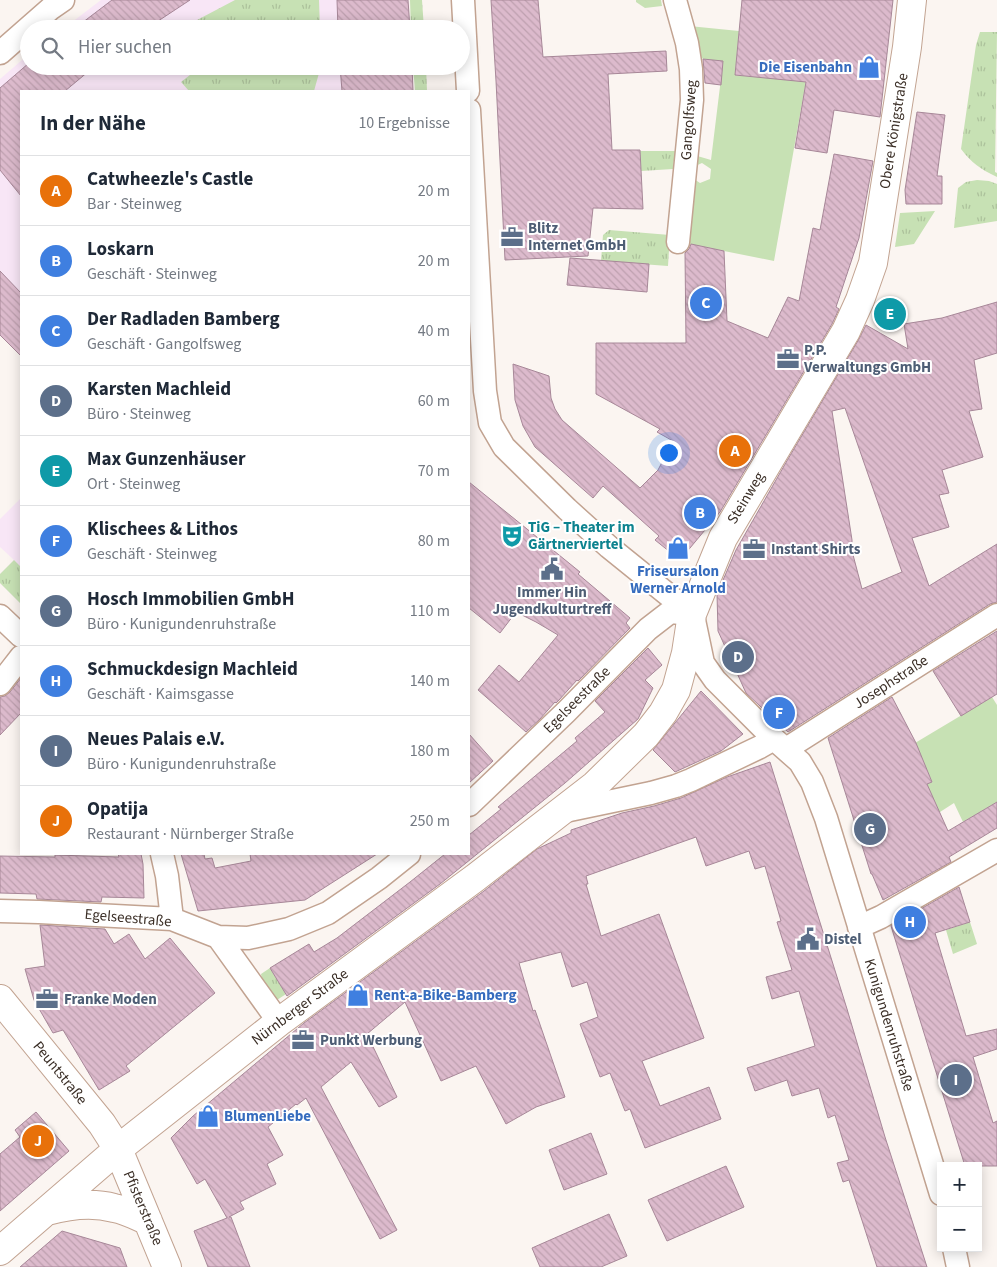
<!DOCTYPE html>
<html lang="de">
<head>
<meta charset="utf-8">
<style>
  :root { --surface:#fff; --page:#f2f2f3; --text:#1f2937; --muted:#747a83; --line:#e0e1e3; --accent:#2e9315 }
  body { margin:0; font-family:"Source Sans 3",sans-serif; background:var(--page); color:var(--text) }
  .controls { position:absolute; right:15px; bottom:15px; display:grid; overflow:hidden; border-radius:0px; box-shadow:0 2px 12px #0003 }
  .controls button { width:45px; height:45px; display:grid; place-items:center; padding:0; border:0; border-bottom:1px solid var(--line); background:var(--surface); color:var(--text); font:25px sans-serif }
  .you { position:absolute; left:668px; top:452px; width:18px; height:18px; margin:-12px; border:4px solid #fff; border-radius:50%; background:#1a73e8; box-shadow:0 0 0 8px #1a73e833 }
  .badge { display:grid; place-items:center; width:32px; height:32px; border-radius:50%; background:var(--accent); color:#fff; font-size:16px; font-weight:700 }
  .pin { position:absolute; translate:-50% -50%; border:2px solid #fff; box-shadow:0 1px 5px #0006 }
  .list { margin:0; padding:0; list-style:none }
  h2 { display:flex; justify-content:space-between; align-items:center; height:65px; margin:0; padding:0 20px; font-size:21px }
  h2 small { font-size:16px; font-weight:400; color:var(--muted) }
  .list li { display:grid; grid-template-columns:32px 1fr auto; gap:15px; align-items:center; box-sizing:border-box; height:70px; padding:0 20px; border-top:1px solid var(--line) }
  .list b { display:block; font-size:19px; white-space:nowrap }
  .list p { margin:0; font-size:16px; white-space:nowrap; color:var(--muted) }
  .list em { font-size:16px; font-style:normal; color:var(--muted) }
  .icon { flex:none; width:28px; height:28px; fill:none; stroke:currentColor; stroke-width:2; stroke-linecap:round; stroke-linejoin:round }
  .map { position:relative; flex:none; width:997px; height:1267px; overflow:hidden }
  .search { position:absolute; background:var(--surface); box-shadow:0 2px 12px #0003; left:20px; top:20px; width:450px; height:55px; display:flex; align-items:center; gap:12px; box-sizing:border-box; padding:0 18px; border-radius:28px; color:var(--muted); font-size:19px }
  .panel { position:absolute; background:var(--surface); box-shadow:0 2px 12px #0003; left:20px; top:90px; width:450px; height:765px; border-radius:0px }
  .map>svg:first-child { display:block }
  .education { fill:#f8e6f6 }
  .grass { fill:url(#grass-tufts) }
  .green { fill:#c7e1b4 }
  .building { fill:url(#building-back-hatch); stroke:#a78798; fill-rule:evenodd }
  .lines { fill:none; stroke-linecap:round; stroke-linejoin:round }
  .minor-casing { stroke:#c2a391; stroke-width:25 }
  .tertiary-casing { stroke:#c2a391; stroke-width:30 }
  .minor { stroke:#fff; stroke-width:22 }
  .tertiary { stroke:#fff; stroke-width:28 }
  .labels { text-anchor:middle; dominant-baseline:central; stroke-width:4; stroke-linejoin:round; paint-order:stroke }
  .shop-label { font-size:15px; font-weight:bold; fill:#366cbe; stroke:#fff; text-anchor:start }
  .street-label { font-size:15px; fill:#3b2f27; stroke:#fff }
  .service-label { font-size:15px; font-weight:bold; fill:#4e5e75; stroke:#fff; text-anchor:start }
  .culture-label { font-size:15px; font-weight:bold; fill:#0d838f; stroke:#fff; text-anchor:start }
</style>
</head>
<body>
<div class="map">
<svg width="997" height="1267" viewBox="0 0 997 1267">
  <defs>
    <pattern id="grass-tufts" width="24" height="20" patternUnits="userSpaceOnUse" patternTransform="scale(1.25)"><rect width="24" height="20" fill="#c7e1b4"/><path d="M3 7l-1-3M5 7V3M7 7l1-3M15 17l-1-3M17 17v-4M19 17l1-3" fill="none" stroke="#acc19b"/></pattern>
    <pattern id="building-back-hatch" width="6" height="6" patternUnits="userSpaceOnUse" patternTransform="scale(1.25)"><rect width="6" height="6" fill="#dcbacc"/><path d="M-1 5l2 2M0 0l6 6M5-1l2 2" fill="none" stroke="#bea0af"/></pattern>
  </defs>
  <rect width="100%" height="100%" fill="#fbf5f1"/>
  <!-- education -->
  <path class="education" d="M101 0H408L410 29H63Z
    M29 54V66H412L413 91H21V356L0 335V79Z
    M21 498V604L0 583V574L14 560 0 547V519Z"/>
  <!-- grass -->
  <path class="grass" d="M235 0H319L320 29H180Z
    M410 0H422L424 29H411Z
    M636 0H661L662 6 645 8 636 2Z
    M980 32H997L995 172 997 173V177C980 169 972 163 961 149L976 45Z
    M192 66H321L314 91H189L181 82 195 71Z
    M413 66H426L427 91H415Z
    M640 151H675L673 169 641 171Z
    M977 180 989 181 997 184V221L954 228 958 188 966 182Z
    M935 211 914 244 895 247 900 213Z
    M609 230 670 235 668 266 601 261 603 235Z
    M14 560 21 567V604L0 583V574Z
    M970 922 977 944 953 954 946 930Z
    M270 968 286 994 277 1000C269 994 262 983 261 974Z"/>
  <!-- green -->
  <path class="green" d="M689 26 739 31 735 75 806 81 774 261 684 243 691 177 700 183 710 179 711 169 702 163 693 167 694 155 711 160 723 62 699 58Z
    M992 697 997 705V802L963 822 954 803 940 812 923 818 912 791 932 782 915 743Z"/>
  <!-- building -->
  <path class="building" d="M112 0H190L146 29H74Z
    M337 0H408L410 29H338Z
    M491 0H538L543 57 666 51 667 71 608 74 612 150H640L643 209 593 208 588 256 505 260 496 81Z
    M742 0H893L880 117 834 110 827 153 795 148 806 82 735 75Z
    M703 59 723 61 721 85 705 83Z
    M29 63V66H95L65 91H21V196L0 170V88Z
    M340 66H412L413 91H342Z
    M917 112 945 115 937 176H942V204H906L905 190Z
    M834 154 873 161 859 238 836 307 839 309 832 324 720 512 680 560 655 540 659 536 603 486 593 498 535 447 523 426 515 400 513 364 549 376 551 398 555 409 562 420 640 488 658 470 673 441 657 432 660 429 596 394V343H686L685 253 689 249 691 244 724 251 727 321 768 338 788 297 799 301 813 228 820 230Z
    M570 258 649 264 647 292 567 285Z
    M0 271 21 293V356L0 335Z
    M997 302V353L974 360 982 409 969 411 983 457 942 470 949 493 939 495 949 527 912 538 929 586 997 544V602L990 604 788 732 746 693 718 631 717 594 736 550 788 459 859 339 866 325 908 349 904 324 942 318ZM845 408 902 572 862 589 852 551V540L832 411Z
    M469 482 580 572 578 574 630 618 626 623 630 628 578 681 577 680 559 700 556 703 555 702 540 719 526 732 478 690 499 665 519 682 558 635 536 622 516 612 500 633 469 608Z
    M997 631V694L961 716 933 671Z
    M648 648 662 665 645 680 653 688 638 719 565 783 440 884 287 996 270 968 309 944 314 952 337 938 410 882 445 854H469V835L501 809 498 807 577 741 575 738 605 712 595 701Z
    M21 678V713L0 735V697L5 696 10 692Z
    M701 691 743 734 721 751 675 772 653 750Z
    M892 697 916 743 932 782 927 784 948 831 997 802V828L949 857 951 862 883 900 872 874H871L828 738Z
    M469 734 493 761 469 783Z
    M770 762 847 1009 885 1137 927 1267H877L849 1180 843 1182 837 1163 849 1160 835 1115 828 1118 819 1088 792 1096 787 1080 755 1091 747 1068 815 1046 799 991 772 999 766 977 792 970 777 922 781 921 765 866 755 869 749 851 706 866 696 837 586 876 588 884H586L601 936 659 914 704 1038 642 1061 660 1106 709 1087 721 1119 645 1148 630 1109 625 1111 610 1073 600 1077 580 1024 598 1017 587 982 572 987 561 952 519 963 533 1011 535 1010 565 1097 536 1107 506 1124 476 1066 441 1081 405 1002 367 1034 397 1097 379 1107 351 1062 321 1087 397 1230 380 1239 306 1098 297 1105 296 1104 268 1127 283 1155 267 1164 276 1184 240 1202 244 1209 229 1217H231L250 1267H208L194 1231 227 1218 205 1179 197 1184 171 1138 193 1116 304 1023 484 891 537 849 571 833V830L622 813 654 806 681 798 727 777Z
    M118 854H141L143 864 144 898 102 897 101 902 37 899 36 894 0 893V856L55 857V855L119 857Z
    M181 854H204L205 859 212 858 215 868 251 861 250 854H377L305 900 198 911Z
    M959 887 970 922 935 933 966 1036 997 1029V1049L973 1057 993 1123 997 1121V1166H965L891 926Z
    M40 925 105 929 114 944 129 934 145 959 170 938 215 993 126 1066 130 1071 99 1090 63 1030 53 1033 34 1000 25 969 45 966Z
    M36 1112 69 1151 0 1211V1154L20 1137 15 1130Z
    M591 1133 607 1174 564 1190 549 1150Z
    M726 1166 744 1207 667 1241 648 1200Z
    M609 1214 627 1256 601 1267H540L532 1248Z
    M62 1231 120 1248 127 1267H20Z"/>
  <g class="lines">
    <defs>
      <path id="minor" d="M463 0 468 91
        M675 0 687 43 691 69 692 100 678 242
        M0 53 50 9 63 0
        M469 110 485 391 490 423 504 447 567 509 609 547 692 614
        M0 616 21 636
        M694 620 703 663 715 680 774 739 800 762 812 782 826 818 941 1194
        M0 684 21 657
        M786 749 997 615
        M469 805 566 712 648 629 670 612 692 614
        M560 812 651 793 676 786 691 780 760 747 774 739
        M162 854 167 876 172 919
        M0 911 39 912 172 919 218 937 248 938 289 929 328 913 379 878 409 854
        M859 927 881 917 997 850
        M218 937 279 1022
        M954 1248 958 1267"/>
      <path id="tertiary" d="M0 999 102 1124 118 1149 167 1267
        M47 1211C69 1205 92 1202 114 1208 126 1210 137 1216 148 1221
        M0 1251 118 1149 279 1022 475 878 595 785 646 735 663 713 676 690 686 653 692 614 723 538 846 331 860 300 873 263 907 47 912 0"/>
    </defs>
    <!-- minor casing -->
    <use href="#minor" class="minor-casing"/>
    <!-- tertiary casing -->
    <use href="#tertiary" class="tertiary-casing"/>
    <!-- minor -->
    <use href="#minor" class="minor"/>
    <!-- tertiary -->
    <use href="#tertiary" class="tertiary"/>
  </g>
  <!-- icons -->
  <defs>
    <symbol id="shop-bare" viewBox="-9 -9 18 18"><path d="M-5-2.5h2.3a2.7 3.5 0 0 1 5.4 0H5L5.5 6h-11ZM-1.5-2.5h3a1.5 2.3 0 0 0-3 0Z" fill="#3f7fe0" stroke="#fff" stroke-width="2.5" paint-order="stroke"/></symbol>
    <symbol id="office-bare" viewBox="-9 -9 18 18"><path d="M-6-3h4V-5.5h4V-3h4V5H-6ZM-1-4.5V-3h2v-1.5ZM-6 0V1H6V0Z" fill="#5c6f8a" stroke="#fff" stroke-width="2.5" paint-order="stroke"/></symbol>
    <symbol id="theatre-bare" viewBox="-9 -9 18 18"><path d="M-5-5.5Q0-4 5-5.5V0Q5 5 0 6Q-5 5-5 0ZM-3.3-2.5H-1v1.5H-3.3ZM1-2.5H3.3v1.5H1ZM-2.8 1Q0 5.5 2.8 1Z" fill="#0f9aa8" stroke="#fff" stroke-width="2.5" paint-order="stroke"/></symbol>
    <symbol id="civic-bare" viewBox="-9 -9 18 18"><path d="M-.6-6.5H3V-4.5H.6V-3L4-1V1h2V6H-6V1h2V-1L-.6-3ZM-1.2 2.5V6h2.4V2.5Z" fill="#5c6f8a" stroke="#fff" stroke-width="2.5" paint-order="stroke"/></symbol>
  </defs>
  <g fill-rule="evenodd">
    <use href="#shop-bare" x="853" y="51" width="32" height="32"/>
    <use href="#office-bare" x="496" y="221" width="32" height="32"/>
    <use href="#office-bare" x="772" y="343" width="32" height="32"/>
    <use href="#theatre-bare" x="496" y="520" width="32" height="32"/>
    <use href="#shop-bare" x="662" y="532" width="32" height="32"/>
    <use href="#office-bare" x="738" y="533" width="32" height="32"/>
    <use href="#civic-bare" x="536" y="553" width="32" height="32"/>
    <use href="#civic-bare" x="792" y="923" width="32" height="32"/>
    <use href="#shop-bare" x="342" y="979" width="32" height="32"/>
    <use href="#office-bare" x="31" y="983" width="32" height="32"/>
    <use href="#office-bare" x="287" y="1024" width="32" height="32"/>
    <use href="#shop-bare" x="192" y="1100" width="32" height="32"/>
  </g>
  <g class="labels">
    <!-- shop labels -->
    <g class="shop-label">
      <text x="852" y="67" text-anchor="end">Die Eisenbahn</text>
      <text x="678" y="571" text-anchor="middle">Friseursalon<tspan x="678" dy="17">Werner Arnold</tspan></text>
      <text x="374" y="995">Rent-a-Bike-Bamberg</text>
      <text x="224" y="1116">BlumenLiebe</text>
    </g>
    <!-- street labels -->
    <g class="street-label">
      <text transform="translate(689 120) rotate(-86)">Gangolfsweg</text>
      <text transform="translate(894 131) rotate(-81)">Obere Königstraße</text>
      <text transform="translate(746 498) rotate(-59)">Steinweg</text>
      <text transform="translate(891 682) rotate(-33)">Josephstraße</text>
      <text transform="translate(577 700) rotate(-45)">Egelseestraße</text>
      <text transform="translate(128 918) rotate(5)">Egelseestraße</text>
      <text transform="translate(300 1007) rotate(-37)">Nürnberger Straße</text>
      <text transform="translate(889 1025) rotate(73)">Kunigundenruhstraße</text>
      <text transform="translate(60 1073) rotate(51)">Peuntstraße</text>
      <text transform="translate(143 1208) rotate(67)">Pfisterstraße</text>
    </g>
    <!-- service labels -->
    <g class="service-label">
      <text x="528" y="228">Blitz<tspan x="528" dy="17">Internet GmbH</tspan></text>
      <text x="804" y="350">P.P.<tspan x="804" dy="17">Verwaltungs GmbH</tspan></text>
      <text x="771" y="549">Instant Shirts</text>
      <text x="552" y="592" text-anchor="middle">Immer Hin<tspan x="552" dy="17">Jugendkulturtreff</tspan></text>
      <text x="824" y="939">Distel</text>
      <text x="64" y="999">Franke Moden</text>
      <text x="320" y="1040">Punkt Werbung</text>
    </g>
    <!-- culture labels -->
    <g class="culture-label">
      <text x="528" y="527">TiG – Theater im<tspan x="528" dy="17">Gärtnerviertel</tspan></text>
    </g>
  </g>
</svg>
<div class="controls">
<button>+</button>
<button>−</button>
</div>
<div class="you"></div>
<div class="pin badge" style="left:735px;top:451px;background:#e8710a">A</div>
<div class="pin badge" style="left:700px;top:513px;background:#3f7fe0">B</div>
<div class="pin badge" style="left:706px;top:303px;background:#3f7fe0">C</div>
<div class="pin badge" style="left:738px;top:657px;background:#5c6f8a">D</div>
<div class="pin badge" style="left:890px;top:314px;background:#0f9aa8">E</div>
<div class="pin badge" style="left:779px;top:713px;background:#3f7fe0">F</div>
<div class="pin badge" style="left:870px;top:829px;background:#5c6f8a">G</div>
<div class="pin badge" style="left:910px;top:922px;background:#3f7fe0">H</div>
<div class="pin badge" style="left:956px;top:1080px;background:#5c6f8a">I</div>
<div class="pin badge" style="left:38px;top:1141px;background:#e8710a">J</div>
<div class="search"><svg class="icon" aria-label="search" viewBox="0 0 24 24"><circle cx="10" cy="10" r="6"/><path d="M15 15l6 6"/></svg>Hier suchen</div>
<section class="panel">
<h2>In der Nähe<small>10 Ergebnisse</small></h2>
<ul class="list">
<li><span class="badge" style="background:#e8710a">A</span><div><b>Catwheezle's Castle</b><p>Bar · Steinweg</p></div><em>20 m</em></li>
<li><span class="badge" style="background:#3f7fe0">B</span><div><b>Loskarn</b><p>Geschäft · Steinweg</p></div><em>20 m</em></li>
<li><span class="badge" style="background:#3f7fe0">C</span><div><b>Der Radladen Bamberg</b><p>Geschäft · Gangolfsweg</p></div><em>40 m</em></li>
<li><span class="badge" style="background:#5c6f8a">D</span><div><b>Karsten Machleid</b><p>Büro · Steinweg</p></div><em>60 m</em></li>
<li><span class="badge" style="background:#0f9aa8">E</span><div><b>Max Gunzenhäuser</b><p>Ort · Steinweg</p></div><em>70 m</em></li>
<li><span class="badge" style="background:#3f7fe0">F</span><div><b>Klischees &amp; Lithos</b><p>Geschäft · Steinweg</p></div><em>80 m</em></li>
<li><span class="badge" style="background:#5c6f8a">G</span><div><b>Hosch Immobilien GmbH</b><p>Büro · Kunigundenruhstraße</p></div><em>110 m</em></li>
<li><span class="badge" style="background:#3f7fe0">H</span><div><b>Schmuckdesign Machleid</b><p>Geschäft · Kaimsgasse</p></div><em>140 m</em></li>
<li><span class="badge" style="background:#5c6f8a">I</span><div><b>Neues Palais e.V.</b><p>Büro · Kunigundenruhstraße</p></div><em>180 m</em></li>
<li><span class="badge" style="background:#e8710a">J</span><div><b>Opatija</b><p>Restaurant · Nürnberger Straße</p></div><em>250 m</em></li>
</ul>
</section>
</div>
</body>
</html>
